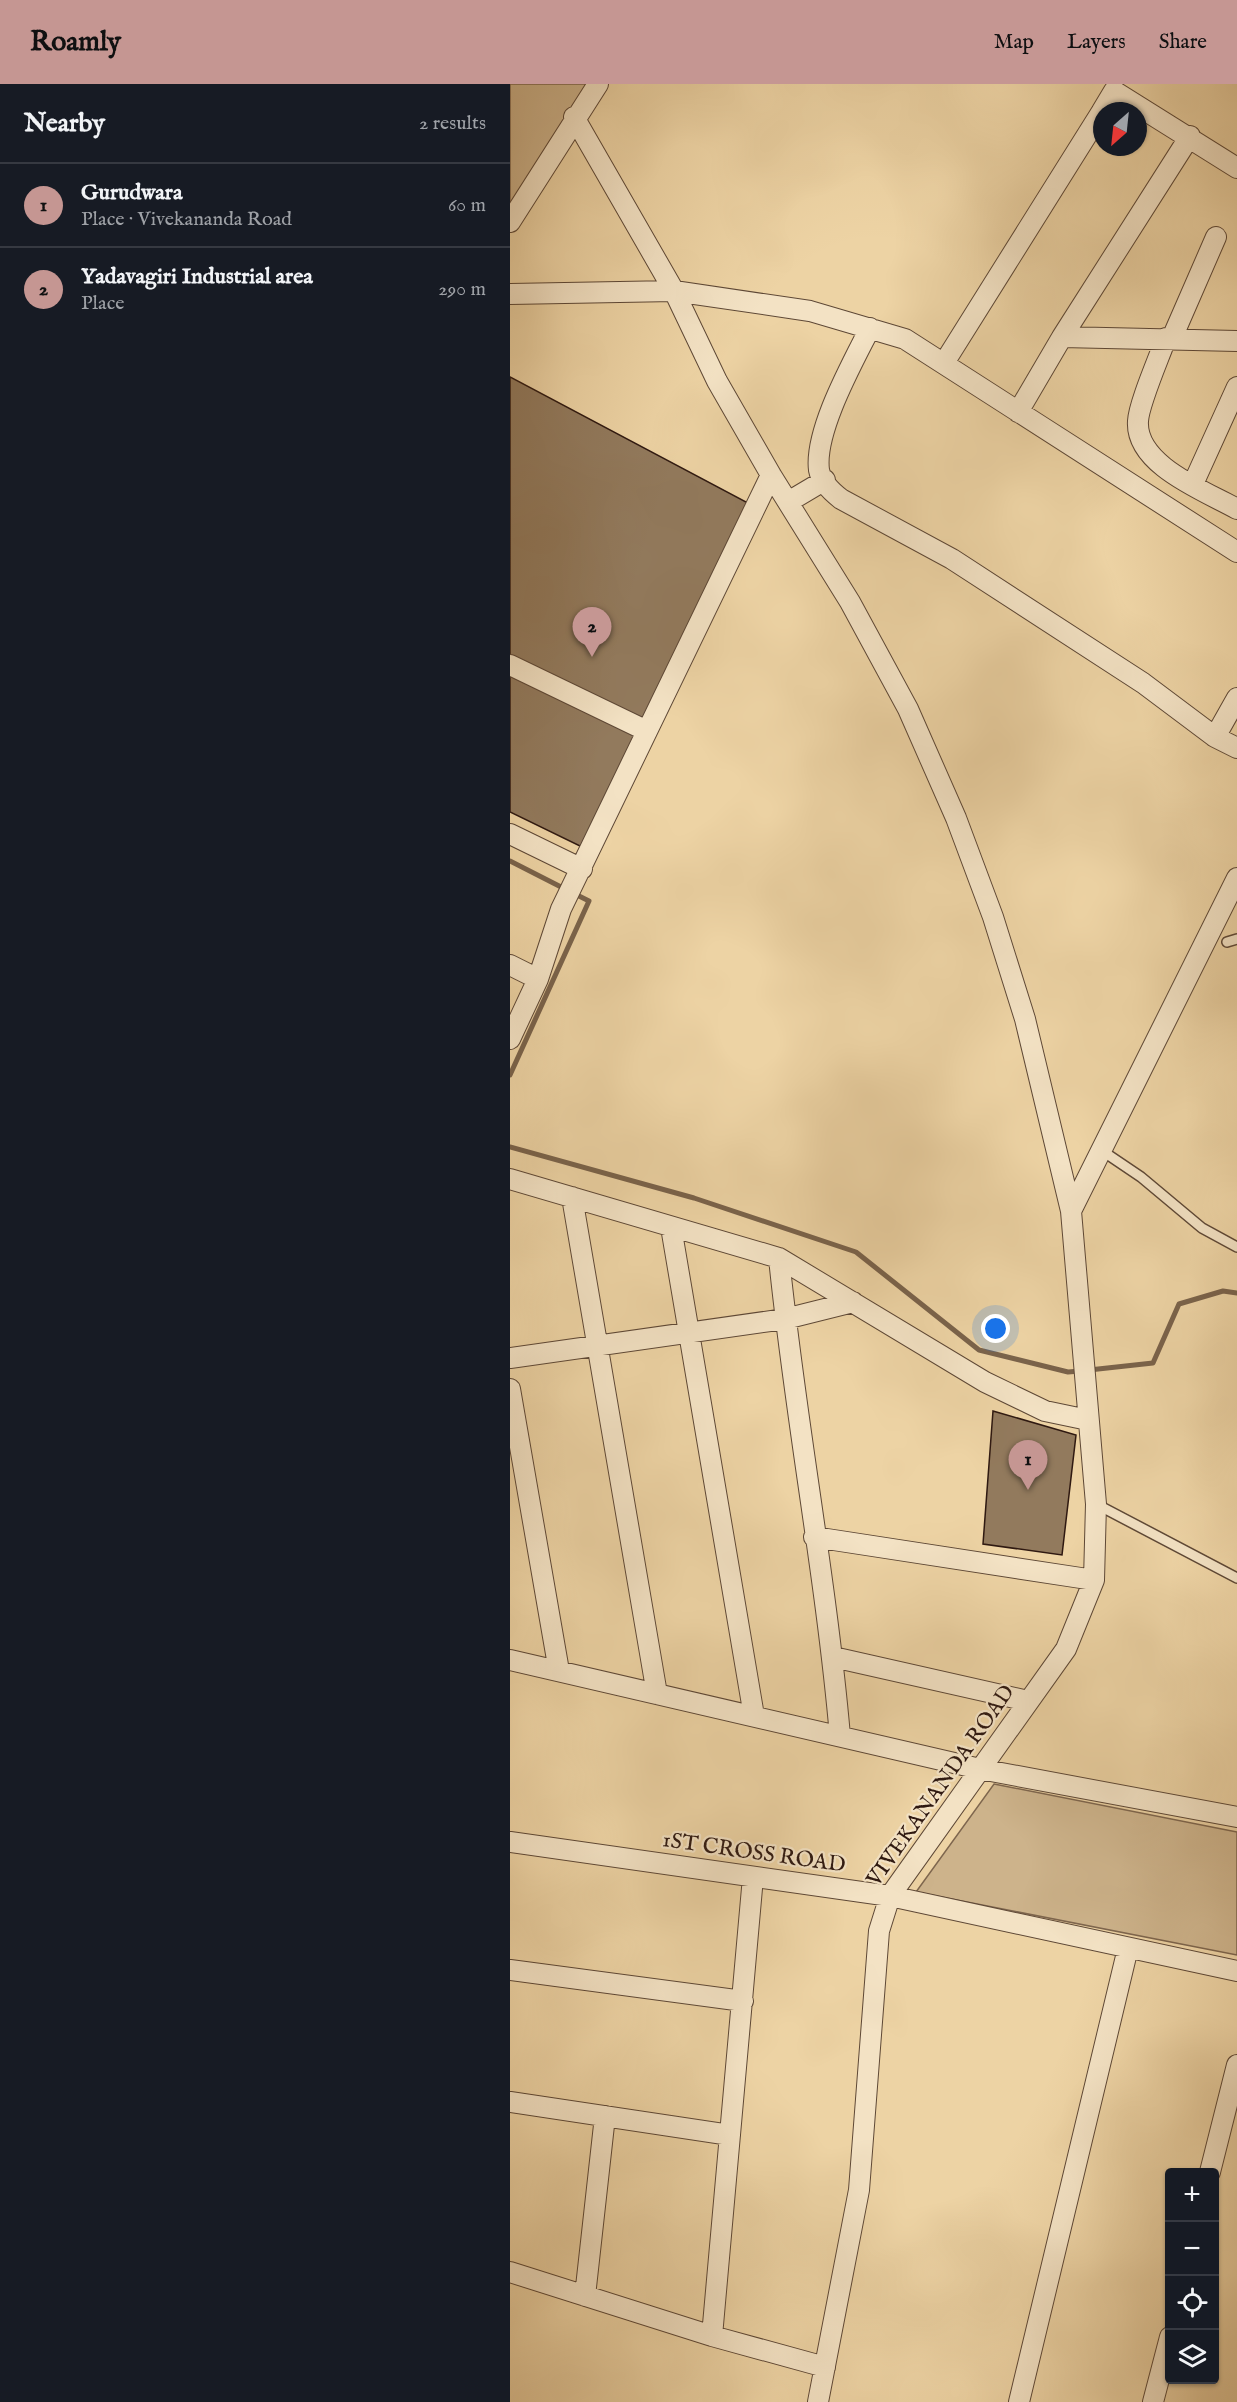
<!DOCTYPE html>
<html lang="en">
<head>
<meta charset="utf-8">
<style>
  :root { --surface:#171b24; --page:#242831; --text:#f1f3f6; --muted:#9ea1a6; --line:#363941; --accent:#c59692 }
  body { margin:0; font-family:"IM FELL English",serif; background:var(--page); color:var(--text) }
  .controls { position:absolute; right:18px; bottom:18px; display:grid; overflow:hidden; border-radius:6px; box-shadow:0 2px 4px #0004 }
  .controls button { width:54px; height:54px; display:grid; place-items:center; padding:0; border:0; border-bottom:2px solid var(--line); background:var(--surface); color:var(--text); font:30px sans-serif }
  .compass { position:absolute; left:583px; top:18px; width:54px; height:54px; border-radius:50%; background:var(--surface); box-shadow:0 2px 4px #0004; rotate:207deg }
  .you { position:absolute; left:486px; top:1245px; width:21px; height:21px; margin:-15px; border:4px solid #fff; border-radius:50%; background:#1a73e8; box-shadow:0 0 0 9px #1a73e833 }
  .badge { display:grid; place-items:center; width:39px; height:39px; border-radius:50%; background:var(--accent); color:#111; font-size:20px; font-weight:700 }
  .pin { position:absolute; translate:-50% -50px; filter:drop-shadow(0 2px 3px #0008) }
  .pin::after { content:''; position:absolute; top:32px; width:21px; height:18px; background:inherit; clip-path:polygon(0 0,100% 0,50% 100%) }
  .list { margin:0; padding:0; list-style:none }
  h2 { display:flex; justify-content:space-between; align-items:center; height:78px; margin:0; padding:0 24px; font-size:26px }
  h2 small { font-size:20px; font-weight:400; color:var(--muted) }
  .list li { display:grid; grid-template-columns:39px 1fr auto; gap:18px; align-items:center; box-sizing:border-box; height:84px; padding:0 24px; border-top:2px solid var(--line) }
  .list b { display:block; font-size:22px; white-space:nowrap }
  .list p { margin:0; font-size:20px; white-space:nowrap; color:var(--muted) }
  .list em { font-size:20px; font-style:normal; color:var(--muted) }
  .icon { flex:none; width:33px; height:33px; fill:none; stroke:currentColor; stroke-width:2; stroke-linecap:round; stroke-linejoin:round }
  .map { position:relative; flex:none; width:727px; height:2318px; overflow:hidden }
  header { display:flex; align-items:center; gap:36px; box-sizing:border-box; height:84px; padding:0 30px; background:var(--accent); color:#111 }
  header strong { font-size:28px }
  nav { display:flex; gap:33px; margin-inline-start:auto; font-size:21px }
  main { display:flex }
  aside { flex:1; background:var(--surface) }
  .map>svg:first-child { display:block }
  .green { fill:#cdb38b; stroke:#7e664e; stroke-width:1.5 }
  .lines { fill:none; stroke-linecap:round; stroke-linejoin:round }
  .stream { stroke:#7a634b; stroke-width:5 }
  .building { fill:#927a5d; stroke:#2f1911; stroke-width:1.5 }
  .service-casing { stroke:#5e4836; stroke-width:12 }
  .minor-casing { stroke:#5e4836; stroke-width:22 }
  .service { stroke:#f3e2c4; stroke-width:9 }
  .minor { stroke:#f3e2c4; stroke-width:20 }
  .labels { text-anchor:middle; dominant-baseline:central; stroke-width:4.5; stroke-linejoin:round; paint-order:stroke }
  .street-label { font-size:22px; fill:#2f1911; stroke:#f3e2c4 }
</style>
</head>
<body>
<header>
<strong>Roamly</strong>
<nav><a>Map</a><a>Layers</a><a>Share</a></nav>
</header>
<main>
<aside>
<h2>Nearby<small>2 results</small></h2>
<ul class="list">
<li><span class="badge">1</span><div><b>Gurudwara</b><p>Place · Vivekananda Road</p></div><em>60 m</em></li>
<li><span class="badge">2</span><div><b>Yadavagiri Industrial area</b><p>Place</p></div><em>290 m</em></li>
</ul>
</aside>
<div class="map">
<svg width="727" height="2318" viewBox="0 0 727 2318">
  <rect width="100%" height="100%" fill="#edd3a4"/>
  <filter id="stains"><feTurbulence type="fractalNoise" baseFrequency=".00333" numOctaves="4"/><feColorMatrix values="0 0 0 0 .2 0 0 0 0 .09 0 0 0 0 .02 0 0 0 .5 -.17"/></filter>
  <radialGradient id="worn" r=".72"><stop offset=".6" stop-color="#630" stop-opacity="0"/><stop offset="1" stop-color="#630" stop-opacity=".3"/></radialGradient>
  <!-- green -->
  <path class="green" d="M0 0H78L0 121Z
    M484 1700 727 1748V1871L406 1808Z"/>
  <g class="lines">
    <!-- stream -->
    <path class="stream" d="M0 777 55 805
      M0 991 79 817 63 809
      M0 1063 184 1114 346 1168 469 1266 558 1288 570 1287
      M579 1286 643 1279 669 1220 713 1207 727 1209"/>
  </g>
  <!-- building -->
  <path class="building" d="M0 293 238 419 72 763 0 728Z
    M483 1327 566 1351 552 1471 473 1460Z"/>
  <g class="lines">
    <defs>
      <path id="service" d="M717 858 727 855
        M591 1066 631 1093 692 1144 727 1163
        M586 1420 727 1494"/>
      <path id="minor" d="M592 27 604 7 727 84
        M64 33 164 207 207 297 261 391 340 518 398 625 446 734 483 833 515 935 561 1127 586 1420 584 1496 556 1565 380 1812 369 1847 349 2106 308 2318
        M0 138 88 0
        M0 210 164 207 300 227 395 255 727 468
        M360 244C343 278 304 347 309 386 311 397 322 408 331 415L442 475 633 599 705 653 727 664
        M552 253 727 257
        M656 254C649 274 629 319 628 337 625 381 695 407 727 425
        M662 254 706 153
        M434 279 592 27
        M508 328 552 253 680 52
        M683 400 727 303
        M278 418 315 396
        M0 581 137 647
        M705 653 727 614
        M0 750 72 785
        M0 881 28 895
        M0 955 28 895 51 825 261 391
        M0 1095 269 1174 475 1298 535 1327 578 1336
        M62 1113 147 1610
        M561 1127 727 794
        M161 1143 244 1632
        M269 1174C285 1334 316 1492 330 1652
        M0 1274 275 1235 343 1218
        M0 1305 49 1587
        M304 1453 584 1496
        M323 1573 518 1617
        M0 1576 470 1685 727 1733
        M0 1758 380 1812 727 1887
        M0 1886 233 1917
        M0 2018 220 2051
        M700 2088 727 1981
        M0 2188 202 2252 315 2283
        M75 2212 95 2032
        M202 2252 243 1793
        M509 2318 618 1864
        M643 2318 660 2253"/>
    </defs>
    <!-- service casing -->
    <use href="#service" class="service-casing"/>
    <!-- minor casing -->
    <use href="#minor" class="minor-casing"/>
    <!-- service -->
    <use href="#service" class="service"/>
    <!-- minor -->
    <use href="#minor" class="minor"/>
  </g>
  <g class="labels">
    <!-- street labels -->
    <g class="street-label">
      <text transform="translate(431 1702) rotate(-55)">VIVEKANANDA ROAD</text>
      <text transform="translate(244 1769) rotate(8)">1ST CROSS ROAD</text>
    </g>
  </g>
  <rect width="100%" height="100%" filter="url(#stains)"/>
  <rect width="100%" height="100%" fill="url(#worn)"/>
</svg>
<div class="controls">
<button>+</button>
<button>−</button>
<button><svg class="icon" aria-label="locate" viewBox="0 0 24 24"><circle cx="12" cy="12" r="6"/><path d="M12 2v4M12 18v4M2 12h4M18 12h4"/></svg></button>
<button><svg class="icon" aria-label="layers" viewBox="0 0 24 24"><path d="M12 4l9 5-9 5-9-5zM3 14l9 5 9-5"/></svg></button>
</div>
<svg class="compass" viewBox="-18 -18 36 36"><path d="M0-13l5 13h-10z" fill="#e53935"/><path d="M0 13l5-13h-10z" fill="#9ea1a6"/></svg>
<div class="you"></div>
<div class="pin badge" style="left:518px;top:1406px">1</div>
<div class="pin badge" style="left:82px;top:573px">2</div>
</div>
</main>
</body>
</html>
